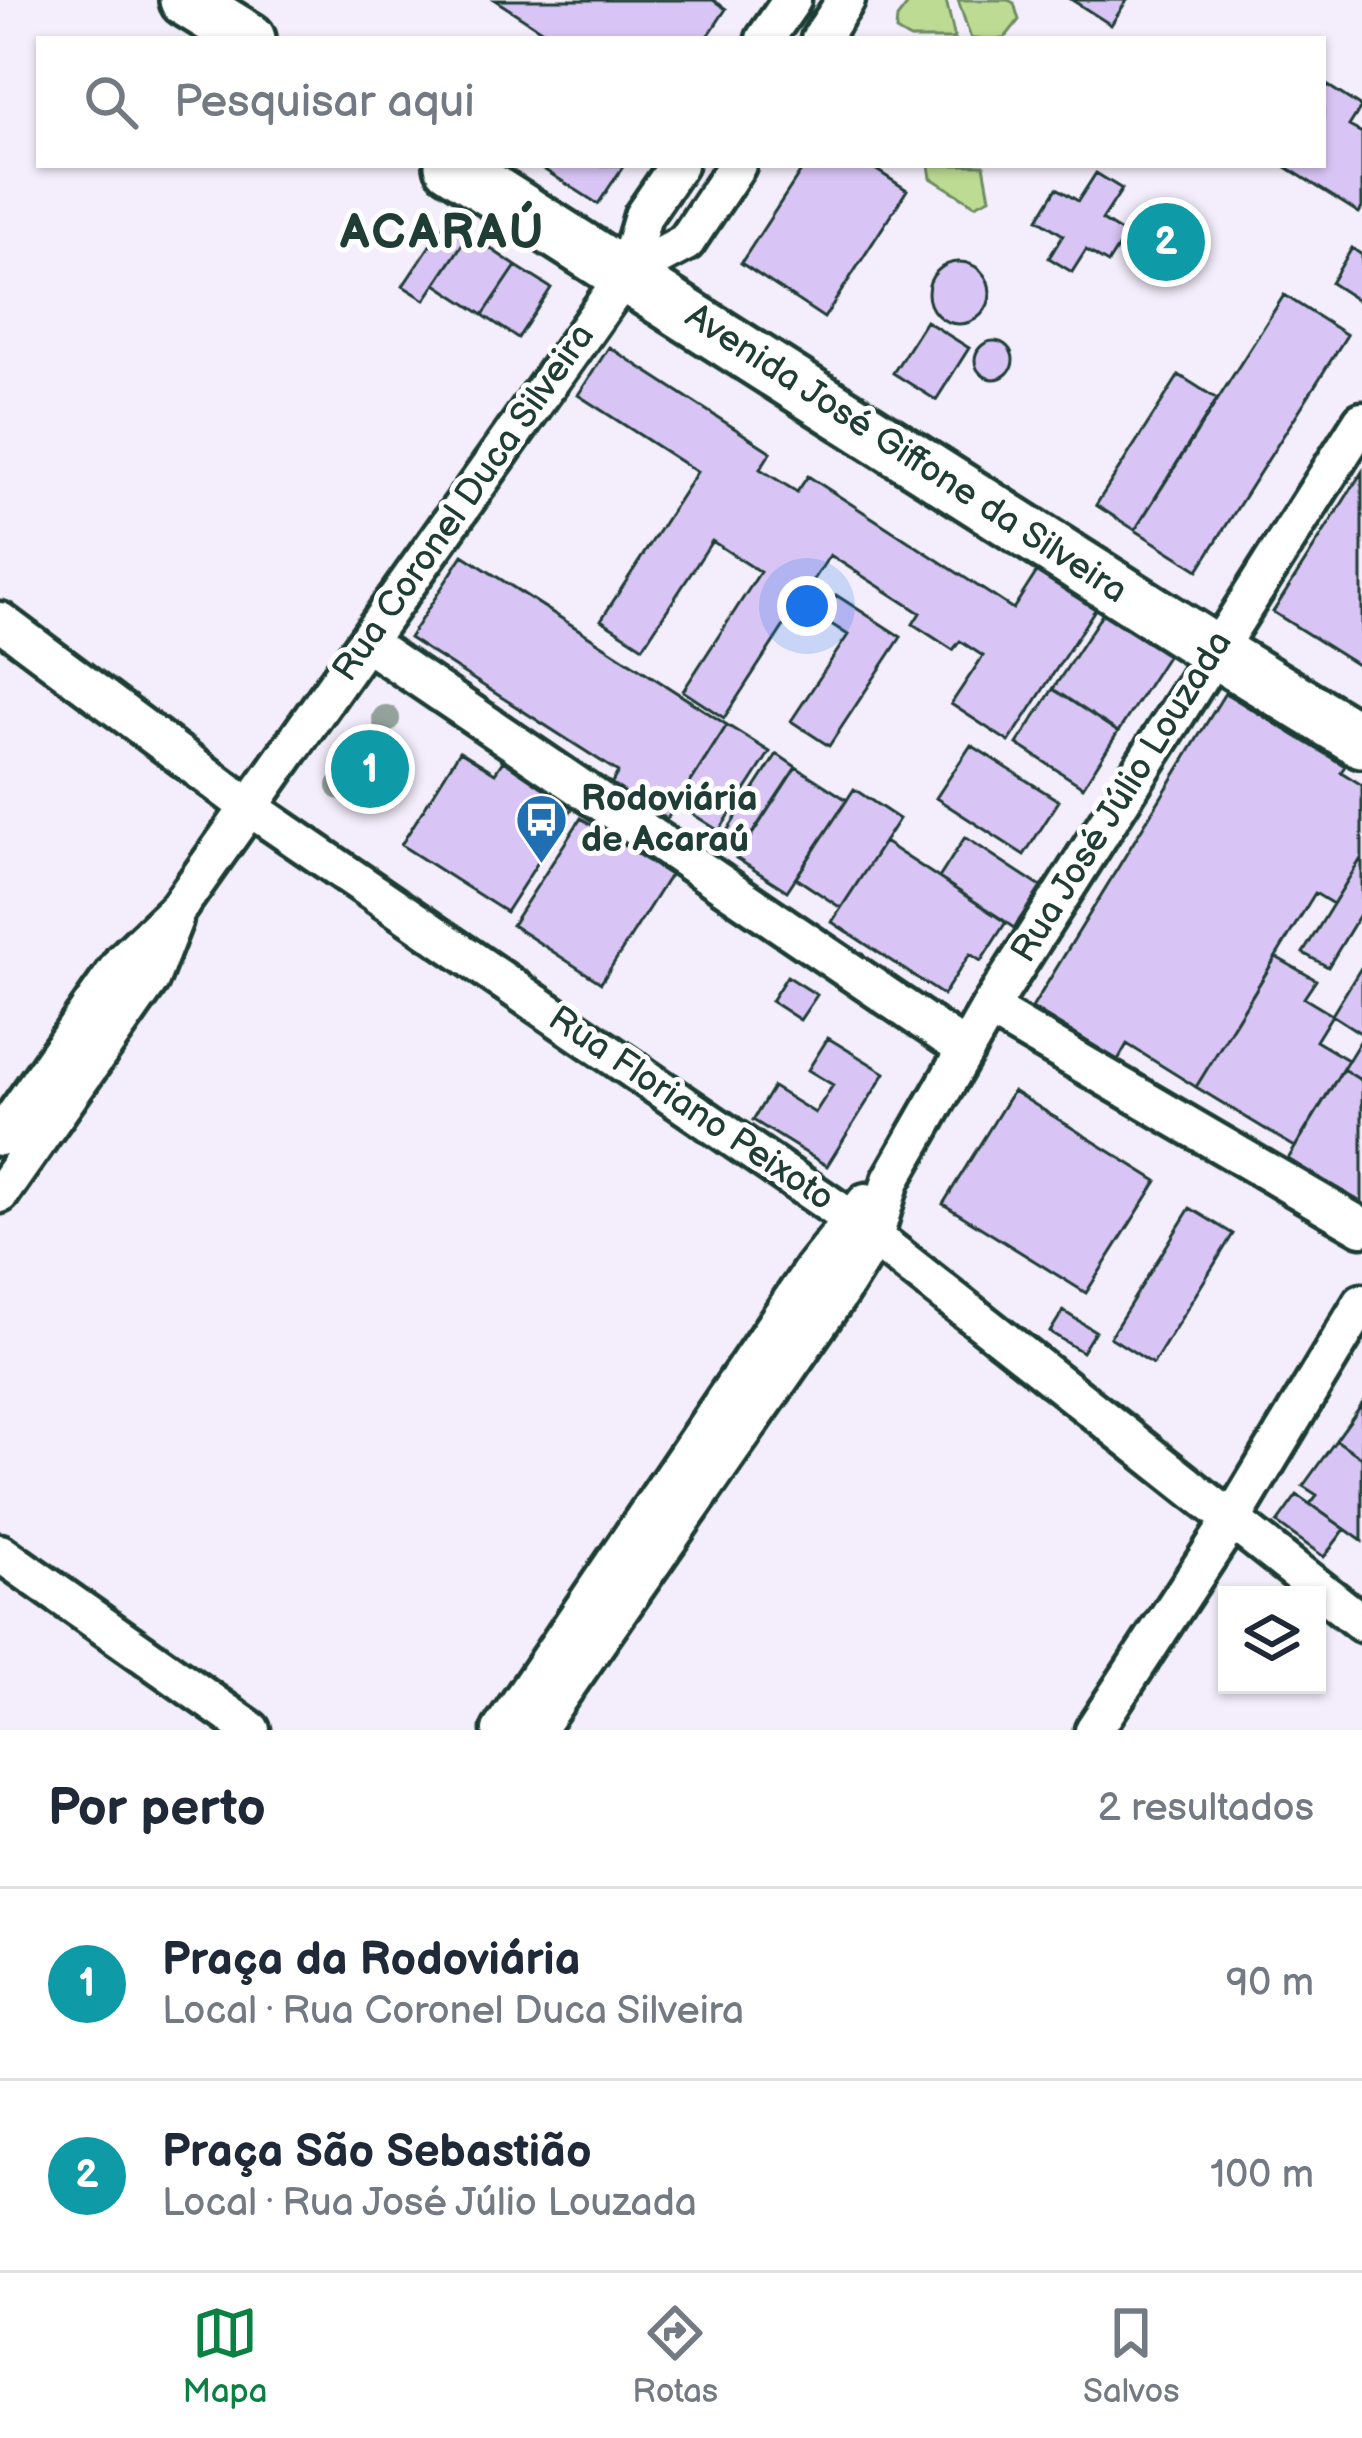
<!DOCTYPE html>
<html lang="pt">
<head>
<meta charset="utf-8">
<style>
  :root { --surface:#fff; --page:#f2f2f3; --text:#1f2937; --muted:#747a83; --line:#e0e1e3; --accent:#0b8043 }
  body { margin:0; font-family:"Balsamiq Sans",sans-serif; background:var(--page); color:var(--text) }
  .controls { position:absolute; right:36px; bottom:36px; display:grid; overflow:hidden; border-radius:0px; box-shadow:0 3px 9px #0004 }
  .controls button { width:108px; height:108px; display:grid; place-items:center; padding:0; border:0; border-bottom:3px solid var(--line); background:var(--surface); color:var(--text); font:60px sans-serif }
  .you { position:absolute; left:807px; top:606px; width:42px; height:42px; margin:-30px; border:9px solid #fff; border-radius:50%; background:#1a73e8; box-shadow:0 0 0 18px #1a73e833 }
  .badge { display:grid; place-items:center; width:78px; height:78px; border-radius:50%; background:var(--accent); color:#fff; font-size:39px; font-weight:700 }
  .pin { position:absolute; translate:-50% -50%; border:6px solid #fff; box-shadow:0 3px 12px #0006 }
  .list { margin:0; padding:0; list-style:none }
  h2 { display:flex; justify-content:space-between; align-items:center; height:156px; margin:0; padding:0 48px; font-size:51px }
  h2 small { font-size:39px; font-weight:400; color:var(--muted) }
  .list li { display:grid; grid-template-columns:78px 1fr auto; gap:36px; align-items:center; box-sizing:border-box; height:192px; padding:0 48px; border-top:3px solid var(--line) }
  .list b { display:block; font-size:45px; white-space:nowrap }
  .list p { margin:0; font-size:39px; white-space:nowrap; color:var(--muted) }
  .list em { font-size:39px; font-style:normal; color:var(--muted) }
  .icon { flex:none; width:66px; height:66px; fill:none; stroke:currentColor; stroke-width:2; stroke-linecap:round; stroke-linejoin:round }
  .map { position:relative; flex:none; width:1362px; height:1730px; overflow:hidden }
  .search { position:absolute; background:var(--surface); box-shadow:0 3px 9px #0004; left:36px; right:36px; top:36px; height:132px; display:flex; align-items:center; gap:30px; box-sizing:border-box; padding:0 42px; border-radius:0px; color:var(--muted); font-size:45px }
  .sheet { height:540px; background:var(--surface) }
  nav { display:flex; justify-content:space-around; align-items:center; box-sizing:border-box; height:168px; border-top:3px solid var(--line); background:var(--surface); font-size:33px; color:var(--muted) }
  nav a { display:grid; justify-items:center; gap:6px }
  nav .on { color:var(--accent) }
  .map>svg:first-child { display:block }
  .green { fill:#bddb93; stroke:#6e8c64; stroke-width:3 }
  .building { fill:#d9c5f5; stroke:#1f3d34; stroke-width:3 }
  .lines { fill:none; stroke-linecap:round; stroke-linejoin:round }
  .minor-casing { stroke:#1f3d34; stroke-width:45 }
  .secondary-casing { stroke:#1f3d34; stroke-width:60 }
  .minor { stroke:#fff; stroke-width:36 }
  .secondary { stroke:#fff; stroke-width:51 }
  .tree { fill:#94a29b }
  .labels { text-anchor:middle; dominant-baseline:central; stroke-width:10; stroke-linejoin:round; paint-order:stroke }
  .street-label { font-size:36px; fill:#1f3d34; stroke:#fff }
  .poi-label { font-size:36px; font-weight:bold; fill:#1f3d34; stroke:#fff; text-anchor:start }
  .district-label { font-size:48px; font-weight:bold; letter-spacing:3px; fill:#1f3d34; stroke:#fff }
</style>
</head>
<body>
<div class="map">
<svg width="1362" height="1730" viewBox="0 0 1362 1730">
  <rect width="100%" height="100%" fill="#f4eefc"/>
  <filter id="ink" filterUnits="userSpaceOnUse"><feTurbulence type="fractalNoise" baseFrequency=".00833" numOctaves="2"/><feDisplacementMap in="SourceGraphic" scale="24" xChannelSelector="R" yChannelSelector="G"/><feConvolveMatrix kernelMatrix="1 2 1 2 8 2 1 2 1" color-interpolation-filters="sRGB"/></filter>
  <g filter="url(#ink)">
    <!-- green -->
    <path class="green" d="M911 0H946L955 39H910L896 31 897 18Z
      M958 0H1008L1014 3 1019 20 1004 39H971Z
      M929 165H984L990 198 975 205 931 178Z"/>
    <!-- building -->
    <path class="building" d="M495 0H713L726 9 706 39H555Z
      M1072 0H1127L1111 25Z
      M1327 85 1361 107 1349 126 1362 133V208L1359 213 1283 165H1323V91Z
      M537 165H624L598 204Z
      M805 165H869L907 190 824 318 741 263Z
      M1096 173 1122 189 1102 220 1126 235 1108 263 1086 250 1072 272 1049 258 1063 235 1038 219 1057 188 1078 201Z
      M447 220 469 234 425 300 403 286Z
      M469 234 516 266 483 315 436 284Z
      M1352 248 1362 255V303L1331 283Z
      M928 293a31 31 0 1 1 62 0a31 31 0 1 1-62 0Z
      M516 266 551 288 518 338 483 315Z
      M1284 295 1347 335 1198 570 1135 530Z
      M926 321 969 348 936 400 893 373Z
      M975 360a19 19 0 1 1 38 0a19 19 0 1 1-38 0Z
      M609 347 771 452 760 469 797 492 808 476 1013 609 1038 570 1096 608 1009 742 951 704 983 656 960 641 953 650 913 624 920 613 830 555 724 718 683 691 760 572 712 541 643 647 601 620 697 472 578 395Z
      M1179 375 1217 399 1135 530 1096 505Z
      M1362 472V668L1273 612Z
      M463 555 727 725 667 819 611 784 618 772 409 638Z
      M836 595 901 637 829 746 791 721 848 635 822 618Z
      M1103 613 1168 655 1118 732 1053 689Z
      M1053 689 1118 732 1083 787 1017 744Z
      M1225 693 1345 766 1341 772 1362 785V857L1333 904 1315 893 1196 1087 1127 1044 1118 1060 1032 1008Z
      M727 725 770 752 719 831 677 804Z
      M971 745 1059 801 1024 855 936 798Z
      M460 751 495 773 503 761 574 806 506 912 401 845Z
      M777 754 796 767 744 847 725 834Z
      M796 767 847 800 787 891 736 858Z
      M854 789 899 819 841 908 796 878Z
      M581 818 670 875 601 983 512 925Z
      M965 837 1041 887 1014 928 939 878Z
      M884 842 1006 922 981 961 970 954 943 995 832 922Z
      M1362 857V911L1328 967 1303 953Z
      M1276 957 1316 980 1304 998 1332 1015 1316 1041 1348 1060 1295 1147 1196 1087Z
      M1362 966V1034L1332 1015Z
      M787 976 817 995 800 1020 771 1001Z
      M828 1038 885 1073 827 1166 753 1120 773 1087 815 1113 833 1085 808 1070Z
      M1362 1038V1081L1343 1069Z
      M1343 1069 1362 1081V1205L1288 1159Z
      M1013 1091 1157 1181 1086 1293 943 1204Z
      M1190 1208 1233 1234 1153 1364 1110 1337Z
      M1063 1311 1095 1331 1082 1352 1050 1332Z
      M1362 1404V1458L1336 1440Z
      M1336 1440 1362 1458V1541L1310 1504 1317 1495 1303 1486Z
      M1297 1495 1345 1529 1324 1557 1277 1523Z"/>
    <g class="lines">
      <defs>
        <path id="minor" d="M765 39 792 0
          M820 39 846 0
          M626 274 686 242 737 165
          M0 621 249 807 851 1219 1362 1623
          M366 642 966 1050
          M989 1009 1362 1227
          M0 1137 123 961 178 908 626 274 643 216 678 165
          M0 1194 150 980 174 919
          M0 1553 251 1730
          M501 1730 812 1270 866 1202
          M536 1730 839 1294 874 1238 891 1180 989 1009 1362 421
          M1094 1730 1233 1518 1362 1303"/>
        <path id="secondary" d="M186 0 249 39
          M451 165 1214 651 1362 741"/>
      </defs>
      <!-- minor casing -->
      <use href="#minor" class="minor-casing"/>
      <!-- secondary casing -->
      <use href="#secondary" class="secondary-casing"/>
      <!-- minor -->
      <use href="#minor" class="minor"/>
      <!-- secondary -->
      <use href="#secondary" class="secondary"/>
    </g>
    <!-- trees -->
    <g class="tree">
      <circle cx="386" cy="719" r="14"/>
      <circle cx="341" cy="786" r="14"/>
    </g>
  </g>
  <!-- icons -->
  <defs>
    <symbol id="bus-pin" viewBox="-11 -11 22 30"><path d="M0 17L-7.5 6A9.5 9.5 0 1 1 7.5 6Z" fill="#1f6fb2" stroke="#fff"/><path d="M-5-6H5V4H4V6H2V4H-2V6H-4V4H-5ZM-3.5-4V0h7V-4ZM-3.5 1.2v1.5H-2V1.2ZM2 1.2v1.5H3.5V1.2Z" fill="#fff"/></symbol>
  </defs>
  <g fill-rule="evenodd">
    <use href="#bus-pin" x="512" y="790" width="59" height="81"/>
  </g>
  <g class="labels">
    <!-- street labels -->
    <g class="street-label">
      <text transform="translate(906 454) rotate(33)">Avenida José Giffone da Silveira</text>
      <text transform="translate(464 503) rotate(-55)">Rua Coronel Duca Silveira</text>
      <text transform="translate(1122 797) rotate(-58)">Rua José Júlio Louzada</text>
      <text transform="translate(691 1109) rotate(34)">Rua Floriano Peixoto</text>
    </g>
    <!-- poi labels -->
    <g class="poi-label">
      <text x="581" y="799">Rodoviária<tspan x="581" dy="41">de Acaraú</tspan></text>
    </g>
    <!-- district labels -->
    <g class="district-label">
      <text x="443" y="233">ACARAÚ</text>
    </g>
  </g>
</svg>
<div class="controls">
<button><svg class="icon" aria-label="layers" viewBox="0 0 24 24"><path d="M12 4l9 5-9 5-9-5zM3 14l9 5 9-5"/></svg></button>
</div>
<div class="you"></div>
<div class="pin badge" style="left:370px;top:769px;background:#0f9aa8">1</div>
<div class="pin badge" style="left:1166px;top:242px;background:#0f9aa8">2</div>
<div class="search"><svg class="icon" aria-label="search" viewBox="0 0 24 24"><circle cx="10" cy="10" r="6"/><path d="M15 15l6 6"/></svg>Pesquisar aqui</div>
</div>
<section class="sheet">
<h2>Por perto<small>2 resultados</small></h2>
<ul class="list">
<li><span class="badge" style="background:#0f9aa8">1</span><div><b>Praça da Rodoviária</b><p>Local · Rua Coronel Duca Silveira</p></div><em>90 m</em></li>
<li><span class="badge" style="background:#0f9aa8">2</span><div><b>Praça São Sebastião</b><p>Local · Rua José Júlio Louzada</p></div><em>100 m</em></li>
</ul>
</section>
<nav>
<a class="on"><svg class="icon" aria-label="map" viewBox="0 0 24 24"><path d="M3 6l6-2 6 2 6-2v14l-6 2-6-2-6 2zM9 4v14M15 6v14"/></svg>Mapa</a>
<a><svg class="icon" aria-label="directions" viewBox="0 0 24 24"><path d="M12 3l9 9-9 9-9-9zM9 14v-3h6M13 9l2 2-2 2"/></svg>Rotas</a>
<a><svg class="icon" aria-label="saved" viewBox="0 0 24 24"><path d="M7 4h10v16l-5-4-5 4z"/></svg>Salvos</a>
</nav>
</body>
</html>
